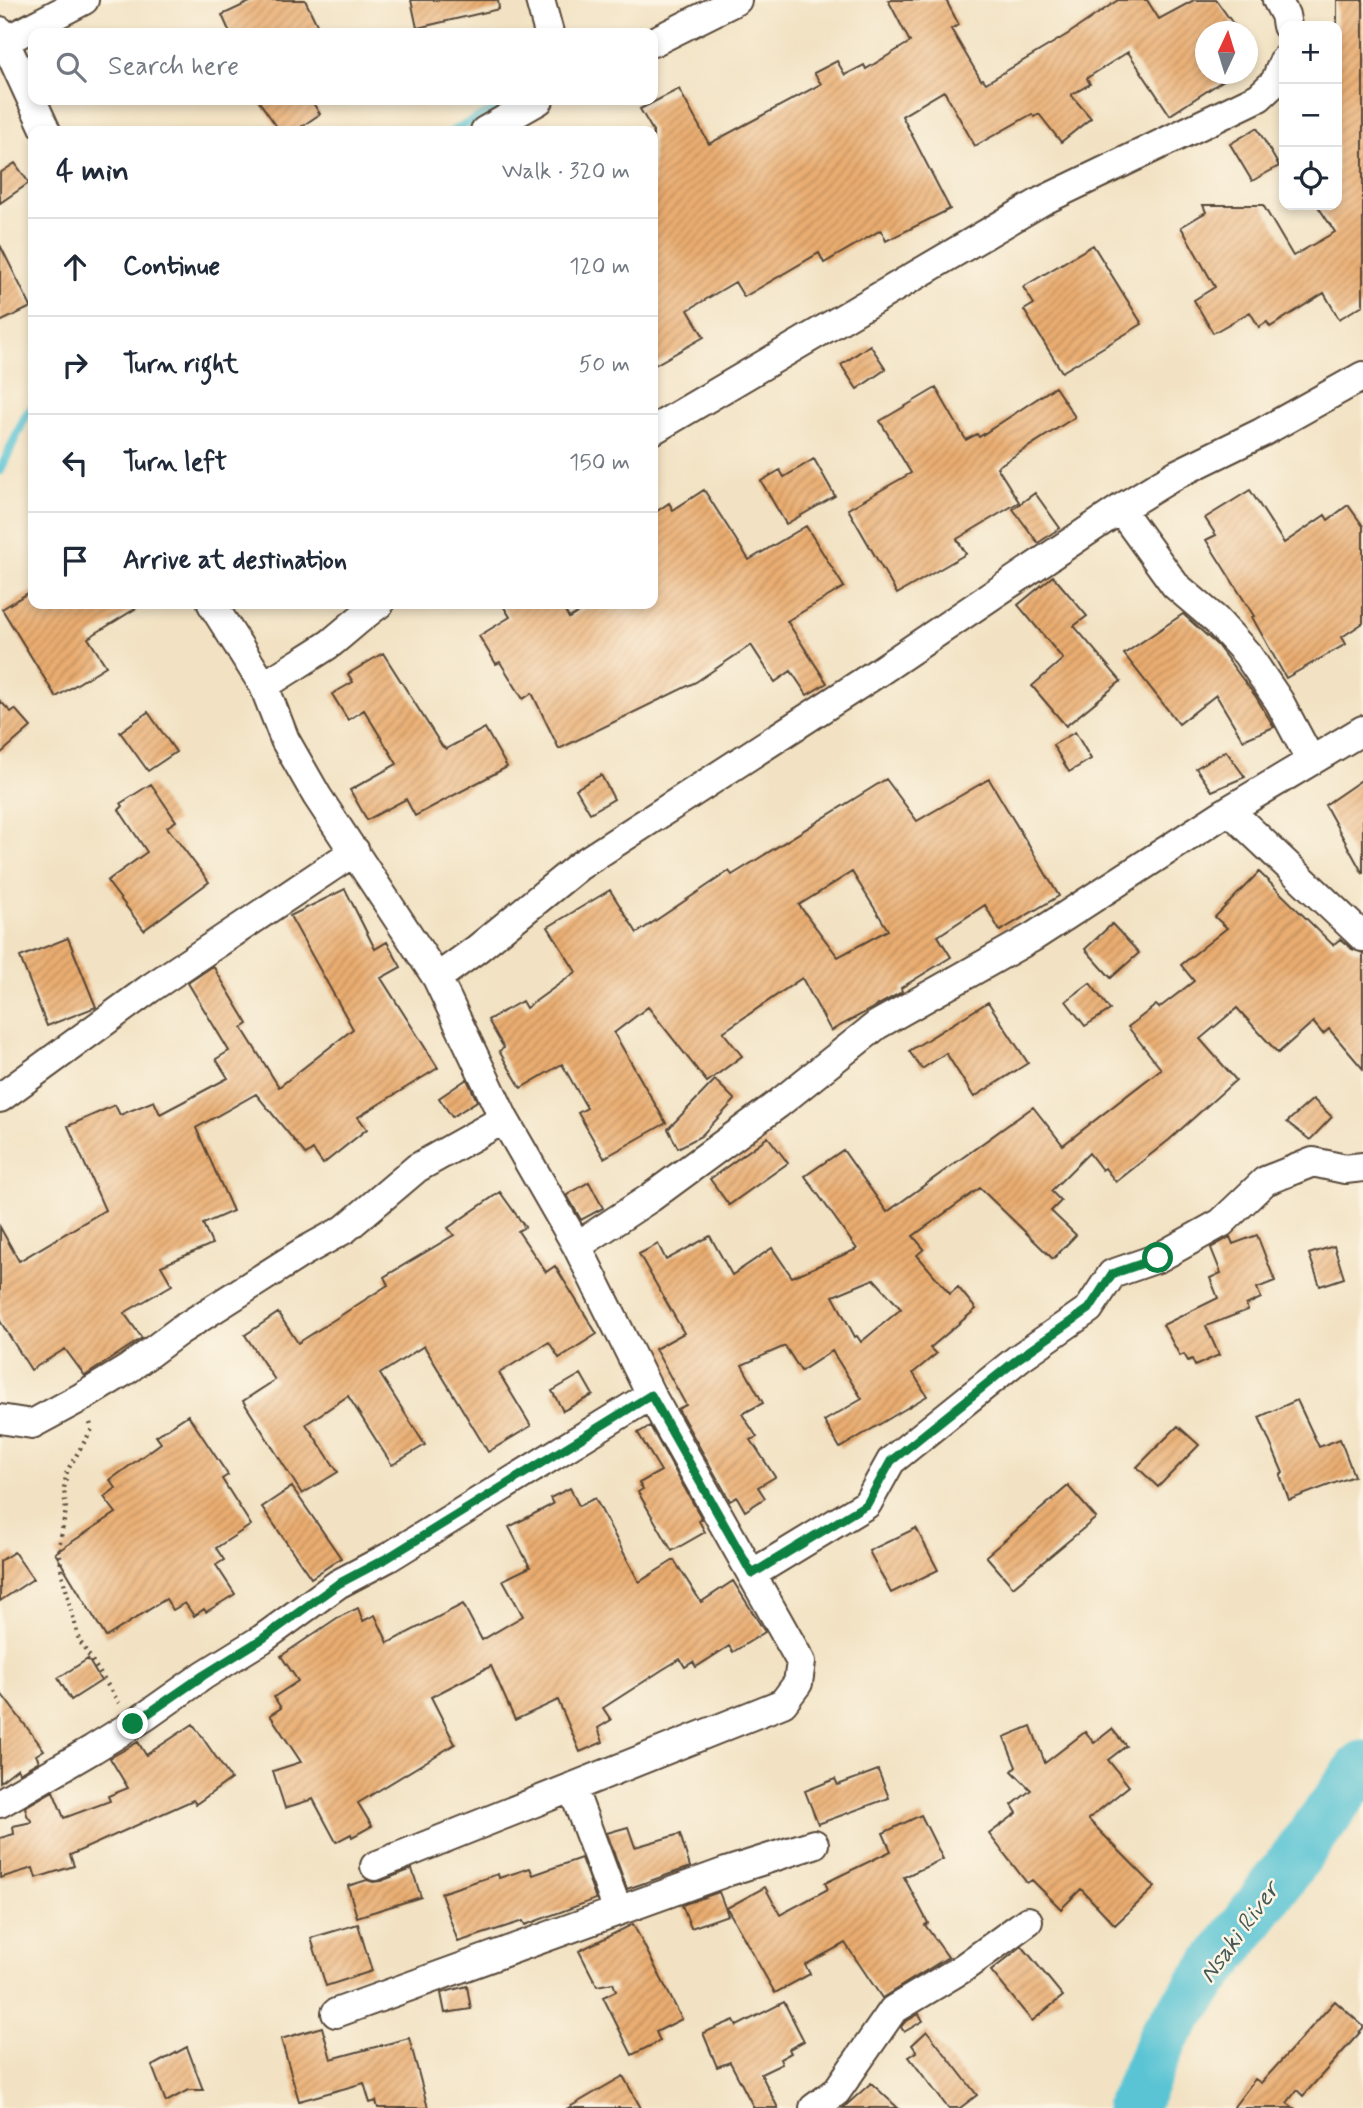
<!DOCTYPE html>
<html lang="en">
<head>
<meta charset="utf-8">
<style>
  :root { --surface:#fff; --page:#f2f2f3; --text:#1f2937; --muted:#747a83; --line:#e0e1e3 }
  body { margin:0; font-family:Mynerve,sans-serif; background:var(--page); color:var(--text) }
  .controls { position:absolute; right:21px; top:21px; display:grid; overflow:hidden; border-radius:14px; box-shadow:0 4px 10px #0003 }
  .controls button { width:63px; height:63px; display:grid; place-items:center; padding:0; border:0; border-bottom:2px solid var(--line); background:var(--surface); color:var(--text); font:35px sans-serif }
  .compass { position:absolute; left:1195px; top:21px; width:63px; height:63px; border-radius:50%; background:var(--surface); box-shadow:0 4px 10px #0003; rotate:4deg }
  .stop { position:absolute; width:21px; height:21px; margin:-16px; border:5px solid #0b8043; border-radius:50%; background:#fff }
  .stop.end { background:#0b8043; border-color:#fff; box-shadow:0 2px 7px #0008 }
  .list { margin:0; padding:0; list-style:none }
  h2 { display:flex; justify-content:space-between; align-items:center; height:91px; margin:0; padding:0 28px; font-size:30px }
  h2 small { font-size:23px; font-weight:400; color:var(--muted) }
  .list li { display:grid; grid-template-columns:46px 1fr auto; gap:21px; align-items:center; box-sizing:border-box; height:98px; padding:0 28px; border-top:2px solid var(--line) }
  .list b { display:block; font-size:26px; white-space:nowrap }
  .list em { font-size:23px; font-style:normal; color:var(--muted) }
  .icon { flex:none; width:38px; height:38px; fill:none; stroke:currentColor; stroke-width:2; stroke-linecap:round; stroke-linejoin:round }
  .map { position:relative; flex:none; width:1363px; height:2108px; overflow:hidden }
  .search { position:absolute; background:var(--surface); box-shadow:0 4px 10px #0003; left:28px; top:28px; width:630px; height:77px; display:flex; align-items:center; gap:18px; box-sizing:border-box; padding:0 24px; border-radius:14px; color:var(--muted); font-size:26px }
  .panel { position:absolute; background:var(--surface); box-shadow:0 4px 10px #0003; left:28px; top:126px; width:630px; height:483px; border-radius:14px }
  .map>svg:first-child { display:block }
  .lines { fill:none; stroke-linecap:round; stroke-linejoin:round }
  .stream { stroke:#5ac4d4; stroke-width:9 }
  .river { stroke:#5ac4d4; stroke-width:51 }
  .building { fill:url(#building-hatch); fill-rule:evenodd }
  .minor-casing { stroke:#564637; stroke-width:32 }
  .path { stroke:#564637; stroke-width:4.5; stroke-dasharray:2 5; stroke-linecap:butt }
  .minor { stroke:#fff; stroke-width:28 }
  .route { stroke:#0b8043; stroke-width:9 }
  .labels { text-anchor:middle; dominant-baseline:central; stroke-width:5; stroke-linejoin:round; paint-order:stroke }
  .water-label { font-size:24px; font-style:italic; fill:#445855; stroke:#fcf5e5 }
</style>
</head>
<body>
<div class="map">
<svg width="1363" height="2108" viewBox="0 0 1363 2108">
  <defs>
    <pattern id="building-hatch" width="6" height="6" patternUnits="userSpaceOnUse" patternTransform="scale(1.75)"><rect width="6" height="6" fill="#eaad71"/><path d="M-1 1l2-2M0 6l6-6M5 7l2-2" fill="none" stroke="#bf8d5c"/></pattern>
  </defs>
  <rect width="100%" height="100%" fill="#fcf5e5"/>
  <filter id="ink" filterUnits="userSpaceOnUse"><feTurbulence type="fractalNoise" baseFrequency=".0143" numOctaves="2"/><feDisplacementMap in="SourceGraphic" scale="14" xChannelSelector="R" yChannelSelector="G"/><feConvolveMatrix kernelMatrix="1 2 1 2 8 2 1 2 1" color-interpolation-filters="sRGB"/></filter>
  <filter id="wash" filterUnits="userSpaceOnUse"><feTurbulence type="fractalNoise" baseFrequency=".00686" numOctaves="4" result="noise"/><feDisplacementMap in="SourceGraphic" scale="28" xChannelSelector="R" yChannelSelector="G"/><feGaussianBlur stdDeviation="1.57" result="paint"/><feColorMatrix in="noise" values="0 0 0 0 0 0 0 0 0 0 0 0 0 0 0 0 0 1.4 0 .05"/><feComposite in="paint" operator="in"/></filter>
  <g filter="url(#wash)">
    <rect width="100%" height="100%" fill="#f2e2c3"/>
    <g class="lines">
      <!-- stream -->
      <path class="stream" d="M453 131 497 109
        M0 471 26 415 33 407"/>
      <!-- river -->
      <path class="river" d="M1131 2108 1165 2034 1363 1766"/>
    </g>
    <g id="blocks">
      <!-- building -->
      <path class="building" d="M254 0H305L321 33H230L222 15Z
        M411 0H498L499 9 417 28Z
        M888 0H946L959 25 951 29 981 80 983 79 986 83 1068 34 1118 0H1147L1159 19 1194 0H1216L1239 32H1206V74H1233L1170 115 1128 52 1087 78 1090 84 1071 95 1091 118 1061 142 1039 114 1034 117 1032 114 975 146 944 91 902 116 950 209 886 241 881 230 824 263 819 253 744 297 735 282 688 310 704 337 653 366V131L640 109 679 89 709 144 821 84 814 73 837 61 845 75 864 65 866 69 910 42Z
        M1337 0H1363V305L1339 319 1324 293 1270 327 1267 322 1259 327 1250 312 1213 333 1194 300 1215 287 1181 227 1206 212 1203 205H1263L1293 256 1335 232 1317 205H1337Z
        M258 100H311L320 114 295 131H280Z
        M1257 128 1279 166 1252 181 1230 144Z
        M15 163 29 183 0 203V173Z
        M0 245 31 307 0 322Z
        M1093 245 1142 324 1062 372 1024 310 1034 304 1023 287Z
        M870 345 886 369 857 389 841 365Z
        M1055 387 1075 417 997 467 1019 502 957 539 966 554 897 594 848 509 911 473 880 421 936 388 966 440 977 434 979 437Z
        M814 459 835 496 786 524 761 481 780 470 784 477Z
        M704 490 749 560 806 526 844 587 787 621 827 683 807 695 791 671 775 682 751 645 696 682 559 749 532 693 523 699 500 662 496 664 479 636 510 617 502 604H561L569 618 592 604H653V514L669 503 673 510Z
        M1250 490 1284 543 1325 515 1328 520 1348 505 1363 526V623L1342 637 1346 644 1286 678 1252 617 1254 616 1206 540 1216 535 1205 518Z
        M1035 493 1060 528 1038 543 1013 509Z
        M1053 576 1087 616 1074 626 1121 681 1066 726 1032 686 1063 659 1018 605Z
        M33 590V604H143L88 638 106 666 56 697 2 609Z
        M1183 614 1217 645 1256 697 1274 727 1243 740 1216 695 1179 724 1124 654Z
        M383 653 442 746 446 749 485 728 507 767 415 816 406 799 367 820 350 790 397 764 364 710 348 720 332 694 353 682 348 674Z
        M0 701 11 712 15 709 31 727 0 754Z
        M148 712 176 752 148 771 120 732Z
        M1075 732 1091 759 1069 772 1053 745Z
        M1226 751 1245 777 1212 791 1196 768Z
        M601 775 614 799 590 813 576 789Z
        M886 779 917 821 989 779 1059 896 1000 931 985 905 938 936 951 957 901 988 902 992 831 1031 802 978 723 1032 742 1056 707 1082 648 1007 614 1033 666 1123 604 1158 578 1113 587 1108 562 1064 521 1088 499 1051 504 1048 488 1020 522 1001 526 1008 576 972 548 927 610 890 637 933 729 871 732 875ZM852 872 888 930 838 957 799 905Z
        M1363 779V874L1325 805Z
        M151 784 176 821 167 827 209 882 144 930 107 881 147 852 119 810 123 806 121 803Z
        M1259 872 1333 945 1340 939 1352 949 1363 953V1069L1329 1029 1323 1034 1313 1022 1278 1053 1237 1008 1200 1039 1236 1080 1169 1140 1116 1182 1105 1168 1102 1170 1089 1153 1051 1191 1061 1201 1051 1211 1076 1235 1053 1259 980 1188 913 1236 924 1249 917 1255 950 1294 958 1287 976 1309 930 1348 936 1354 913 1373 927 1396 840 1448 824 1421 862 1399 832 1351 801 1371 785 1346 742 1365 763 1403 742 1414 757 1437 751 1440 775 1477 758 1487 765 1498 745 1511 737 1497 730 1501 678 1409 686 1405 655 1349 684 1333 639 1254 658 1244 666 1260 710 1236 732 1275 772 1248 792 1277 857 1249 805 1176 843 1150 887 1212 1033 1107 1063 1145 1161 1069 1128 1027 1156 1005 1159 1008 1194 981 1181 965 1227 928 1215 917ZM874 1279 901 1309 861 1342 857 1336 855 1337 833 1296Z
        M345 889 375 949 387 942 401 967 381 978 438 1068 358 1117 367 1129 323 1164 313 1150 306 1155 256 1094 196 1128 233 1211 203 1224 212 1244 161 1266 172 1285 124 1313 142 1338 85 1376 65 1349 31 1370 0 1321V1227L19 1261 105 1210 68 1126 115 1105 120 1115 154 1101 160 1114 228 1078 216 1059 229 1051 188 983 213 966 248 1024 242 1028 279 1087 353 1029 290 916Z
        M1112 924 1139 953 1111 978 1085 949Z
        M68 938 96 1007 47 1026 20 957Z
        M1090 983 1110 1010 1085 1026 1066 1001Z
        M988 1002 1028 1063 974 1097 946 1053 922 1069 909 1051Z
        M467 1079 477 1101 452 1117 439 1098Z
        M715 1080 735 1100 701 1136 678 1148 668 1129Z
        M1313 1099 1332 1117 1310 1140 1287 1122Z
        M768 1137 788 1163 729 1205 710 1179Z
        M589 1182 603 1208 581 1220 567 1195Z
        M500 1192 525 1227 518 1231 546 1272 555 1266 597 1334 559 1358 549 1342 499 1373 531 1426 488 1452 424 1346 380 1374 425 1445 392 1465 348 1396 306 1424 338 1472 302 1494 243 1401 275 1380 245 1335 278 1313 298 1343 388 1285 384 1277 454 1235 448 1228Z
        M1257 1235 1275 1281 1257 1288 1261 1298 1246 1305 1248 1310 1206 1326 1219 1355 1195 1366 1192 1359 1188 1361 1184 1354 1180 1356 1163 1325 1218 1298 1210 1278 1221 1273 1211 1248 1230 1237 1233 1244Z
        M1334 1246 1344 1278 1320 1286 1309 1254Z
        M581 1374 593 1395 563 1411 552 1391Z
        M1297 1400 1319 1447 1340 1439 1354 1476 1289 1500 1280 1475 1283 1473 1259 1417Z
        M188 1415 228 1475 222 1479 251 1525 216 1548 224 1560 216 1565 235 1594 206 1612 204 1609 194 1616 185 1603 173 1610 166 1599 106 1637 55 1553 116 1513 104 1497 116 1488 110 1480 161 1443 156 1436Z
        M650 1426 702 1519 699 1521 705 1532 672 1551 638 1492 643 1489 639 1483 661 1471 638 1433Z
        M1178 1426 1199 1445 1158 1487 1137 1467Z
        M1068 1486 1096 1518 1013 1587 986 1556Z
        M292 1487 341 1558 311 1578 262 1507Z
        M570 1488 579 1506 595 1498 639 1582 674 1560 701 1602 733 1581 765 1632 733 1652 729 1646 696 1667 693 1662 685 1667 680 1659 662 1670 603 1708 611 1720 598 1728 603 1742 580 1752 558 1700 515 1720 491 1666 431 1697 455 1744 358 1803 372 1826 352 1837 351 1834 336 1842 313 1799 285 1808 273 1771 301 1762 270 1715 281 1708 274 1697 298 1681 281 1656 337 1618 358 1608 363 1621 375 1615 388 1643 463 1604 482 1640 523 1616 503 1580 530 1567 509 1527 553 1504 550 1498Z
        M916 1528 938 1570 891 1593 869 1551Z
        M14 1552 33 1579 0 1601V1561Z
        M88 1659 101 1681 71 1700 58 1678Z
        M0 1692 44 1750 36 1755 39 1761 19 1773 18 1768 0 1782Z
        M193 1724 231 1779 196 1804 193 1800 70 1855 74 1866 36 1878 33 1868 0 1878V1838L14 1834 13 1826 32 1822 27 1815 25 1807 53 1791 64 1818 110 1801 108 1796 128 1788 110 1758 138 1742 146 1755Z
        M1031 1726 1045 1763 1085 1732 1094 1743 1112 1729 1126 1746 1108 1760 1129 1786 1088 1819 1155 1887 1115 1925 1081 1889 1061 1909 1032 1880 1027 1883 989 1834 1017 1813 1012 1805 1031 1790 1012 1771 1016 1767 1004 1737Z
        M878 1770 889 1798 818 1824 805 1791 835 1779 838 1785Z
        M921 1815 943 1859 904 1877 928 1923 925 1925 948 1957 882 1998 845 1943 805 1965 810 1974 775 1993 727 1908 765 1887 780 1915 828 1889 825 1883 891 1851 883 1833Z
        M628 1827 635 1847 680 1834 690 1867 627 1889 607 1833Z
        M581 1858 596 1899 525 1925 523 1921 458 1942 441 1893 498 1874 499 1878 530 1868 533 1875Z
        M412 1869 421 1897 357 1917 348 1886 367 1880 373 1882 381 1881Z
        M719 1892 728 1915 691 1928 682 1905Z
        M358 1924 372 1971 326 1986 311 1938Z
        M633 1924 682 2019 656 2032 660 2041 632 2055 603 1997 616 1991 613 1983 597 1986 579 1951Z
        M1022 1946 1063 1996 1032 2021 991 1971Z
        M467 1986 471 2009 445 2013 441 1993Z
        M1335 2001 1363 2026V2029L1303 2096 1297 2090 1287 2103 1294 2108H1233L1255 2079 1261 2083Z
        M784 2002 804 2041 789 2049 791 2053 780 2059 782 2064 761 2074 778 2108H754L730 2062 717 2067 703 2033 734 2020 737 2026Z
        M919 2014 923 2021 904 2032 901 2027 905 2022Z
        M322 2027 331 2059 409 2038 428 2108H378L376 2101 370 2103 364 2083 299 2101 281 2039Z
        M927 2031 977 2095 960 2108H948L909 2057 917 2052 912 2045Z
        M187 2047 203 2090H188L166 2102 152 2066Z
        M623 2076 641 2108H568Z
        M871 2083 898 2108H843Z"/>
    </g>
  </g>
  <g filter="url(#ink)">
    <use href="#blocks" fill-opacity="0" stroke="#564637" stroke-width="2"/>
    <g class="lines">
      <defs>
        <path id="minor" d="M540 0 549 33
          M1277 0 1285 15 1287 26
          M0 31 46 131
          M5 41 84 0
          M653 42 737 0
          M485 131 539 100
          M653 430 1042 201 1259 97 1275 82 1284 60
          M1120 509 1175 585 1216 620 1247 654 1279 701 1311 761
          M212 604 264 686 285 740 317 796 437 978 504 1119 577 1246 651 1395 801 1662 798 1683 783 1703 375 1866
          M264 686C286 671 309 658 331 643 347 630 362 616 379 604
          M1229 810 1363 937
          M437 978 477 949 579 866 880 671 1120 509 1177 474 1261 433 1363 376
          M0 1098 149 989 355 851
          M577 1246 650 1198 778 1104 877 1025 1033 937 1229 810 1363 730
          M0 1419 32 1424 82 1397 128 1369 179 1331 303 1252 345 1229 417 1168 504 1119
          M752 1574 867 1504 891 1461 1019 1358 1089 1309 1112 1274 1158 1258 1221 1223 1265 1181 1313 1162 1345 1169 1363 1167
          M572 1787 618 1911
          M0 1803 93 1749 146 1716 204 1675 262 1639 338 1584 389 1557 651 1395
          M336 2013 726 1872 814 1844
          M814 2108 836 2092 893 2010 963 1968 1028 1921"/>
      </defs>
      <!-- minor casing -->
      <use href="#minor" class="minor-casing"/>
      <!-- path -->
      <path class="path" d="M90 1423 92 1429 67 1471 64 1488 66 1510 59 1547 62 1574 79 1640 119 1703"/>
      <!-- minor -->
      <use href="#minor" class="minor"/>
    </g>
  </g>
  <g class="lines" filter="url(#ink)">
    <!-- route -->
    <path class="route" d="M133 1724 204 1675 262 1639 338 1584 389 1557 651 1395 752 1574 867 1504 891 1461 1019 1358 1089 1309 1112 1274 1158 1258"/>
  </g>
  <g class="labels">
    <!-- water labels -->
    <g class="water-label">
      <text transform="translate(1240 1933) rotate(-54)">Nsaki River</text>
    </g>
  </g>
</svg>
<div class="controls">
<button>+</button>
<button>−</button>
<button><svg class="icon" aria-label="locate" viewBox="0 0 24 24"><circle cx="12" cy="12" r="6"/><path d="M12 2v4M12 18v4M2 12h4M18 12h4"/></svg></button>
</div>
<svg class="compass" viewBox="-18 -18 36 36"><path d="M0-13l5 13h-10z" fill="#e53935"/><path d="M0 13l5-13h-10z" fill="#747a83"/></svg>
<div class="stop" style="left:1158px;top:1258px"></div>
<div class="stop end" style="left:133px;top:1724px"></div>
<div class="search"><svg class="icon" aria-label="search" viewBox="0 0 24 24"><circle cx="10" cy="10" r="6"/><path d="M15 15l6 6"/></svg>Search here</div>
<section class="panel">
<h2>4 min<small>Walk · 320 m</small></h2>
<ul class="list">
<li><svg class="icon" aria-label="ahead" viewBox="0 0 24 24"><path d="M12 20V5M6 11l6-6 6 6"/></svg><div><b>Continue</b></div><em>120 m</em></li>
<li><svg class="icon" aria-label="right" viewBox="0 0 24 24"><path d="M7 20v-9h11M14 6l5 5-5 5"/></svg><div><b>Turn right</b></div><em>50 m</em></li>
<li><svg class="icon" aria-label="left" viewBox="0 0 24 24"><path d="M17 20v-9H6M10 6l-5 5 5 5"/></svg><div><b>Turn left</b></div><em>150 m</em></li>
<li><svg class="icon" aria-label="arrive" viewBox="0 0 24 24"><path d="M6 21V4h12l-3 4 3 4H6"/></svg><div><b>Arrive at destination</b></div></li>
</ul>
</section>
</div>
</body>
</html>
